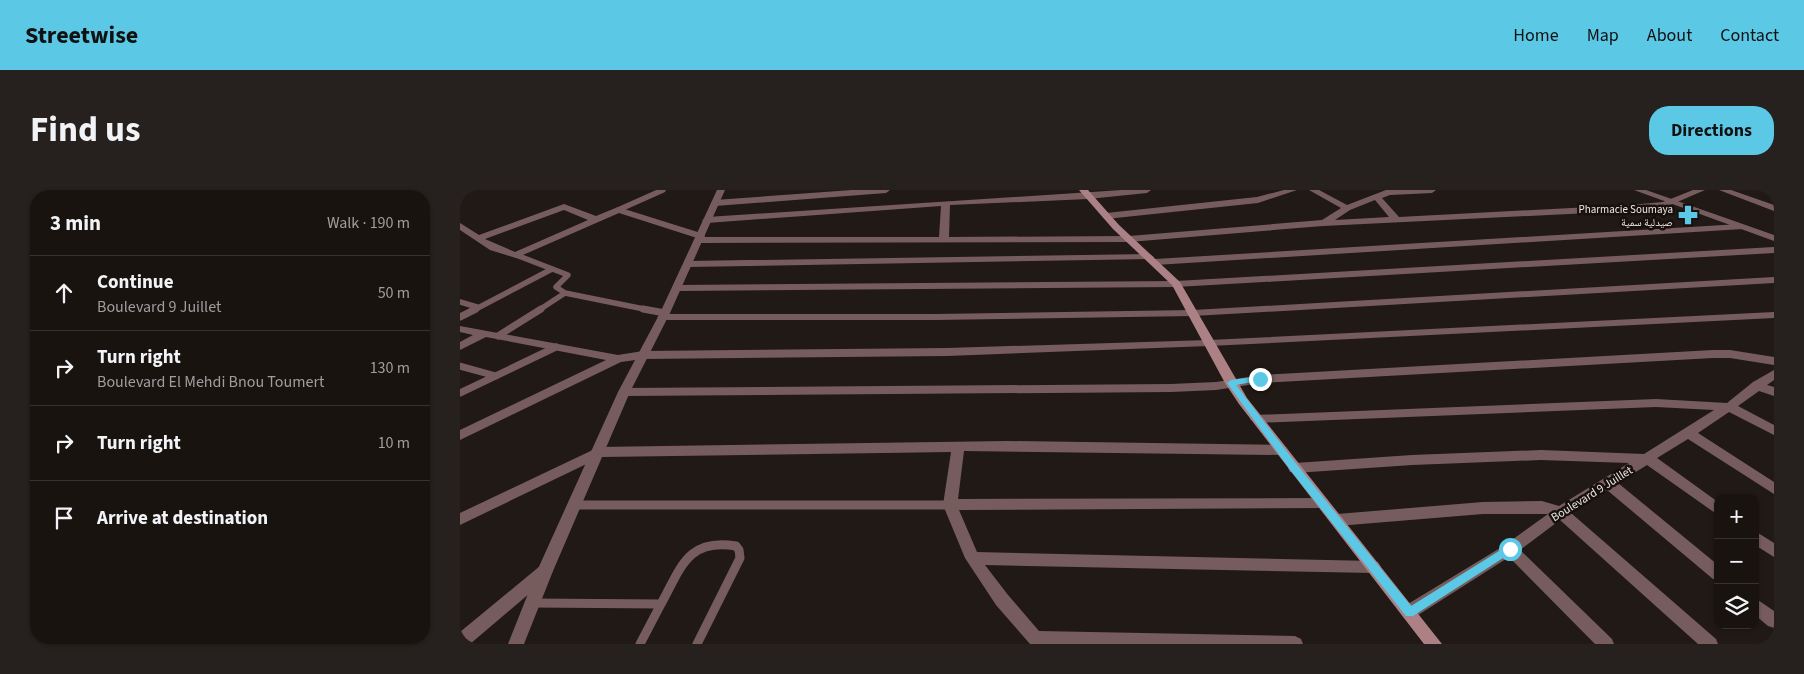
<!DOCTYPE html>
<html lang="en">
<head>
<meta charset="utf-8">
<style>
  :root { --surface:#191310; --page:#26201e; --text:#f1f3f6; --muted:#9f9e9f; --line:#373230; --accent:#5bc8e6 }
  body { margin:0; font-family:"Source Sans 3","Noto Naskh Arabic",sans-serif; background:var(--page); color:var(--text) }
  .controls { position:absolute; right:15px; bottom:15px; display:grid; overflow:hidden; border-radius:10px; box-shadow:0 1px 4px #0004 }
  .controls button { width:45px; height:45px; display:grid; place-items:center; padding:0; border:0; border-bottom:1px solid var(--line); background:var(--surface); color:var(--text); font:25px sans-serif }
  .stop { position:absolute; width:15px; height:15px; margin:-11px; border:4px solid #5bc8e6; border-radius:50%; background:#fff }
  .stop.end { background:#5bc8e6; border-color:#fff; box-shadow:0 1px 5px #0008 }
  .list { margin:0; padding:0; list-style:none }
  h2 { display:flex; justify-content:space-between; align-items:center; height:65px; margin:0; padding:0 20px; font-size:21px }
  h2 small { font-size:16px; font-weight:400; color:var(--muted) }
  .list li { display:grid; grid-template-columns:32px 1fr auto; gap:15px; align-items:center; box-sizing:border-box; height:75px; padding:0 20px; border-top:1px solid var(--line) }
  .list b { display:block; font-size:19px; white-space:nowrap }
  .list p { margin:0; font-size:16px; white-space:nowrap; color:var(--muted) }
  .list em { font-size:16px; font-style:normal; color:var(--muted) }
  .icon { flex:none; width:28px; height:28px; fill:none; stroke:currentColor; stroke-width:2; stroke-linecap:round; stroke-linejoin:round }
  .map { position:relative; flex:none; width:1314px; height:454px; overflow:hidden; border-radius:20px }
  header { display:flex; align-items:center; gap:30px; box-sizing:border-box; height:70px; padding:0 25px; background:var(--accent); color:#111 }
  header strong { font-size:24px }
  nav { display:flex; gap:28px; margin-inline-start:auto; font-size:18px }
  .intro { display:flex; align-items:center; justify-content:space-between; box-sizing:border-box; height:120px; padding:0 30px }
  h1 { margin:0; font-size:35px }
  .button { padding:12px 22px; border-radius:20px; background:var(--accent); color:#111; font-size:18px; font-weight:700 }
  main { display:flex; gap:30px; padding:0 30px }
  aside { flex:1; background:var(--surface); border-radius:20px; box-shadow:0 1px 4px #0004 }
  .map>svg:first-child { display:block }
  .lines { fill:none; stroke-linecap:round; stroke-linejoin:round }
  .service-far2 { stroke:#775c5e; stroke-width:5.5 }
  .service-far1 { stroke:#775c5e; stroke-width:7 }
  .service { stroke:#775c5e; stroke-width:9 }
  .minor { fill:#775c5e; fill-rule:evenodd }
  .tertiary { fill:#775c5e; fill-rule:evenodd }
  .secondary { fill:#ac8185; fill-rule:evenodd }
  .route { fill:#5bc8e6 }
  .labels { text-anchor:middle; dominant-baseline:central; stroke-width:5; stroke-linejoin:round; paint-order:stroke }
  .far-poi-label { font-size:11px; fill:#ede7e4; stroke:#17100d; text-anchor:end }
  .street-label { font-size:12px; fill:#ede7e4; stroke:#17100d }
</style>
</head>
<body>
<header>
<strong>Streetwise</strong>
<nav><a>Home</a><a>Map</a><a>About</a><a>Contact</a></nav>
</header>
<div class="intro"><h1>Find us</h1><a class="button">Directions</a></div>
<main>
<aside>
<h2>3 min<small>Walk · 190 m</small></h2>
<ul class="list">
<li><svg class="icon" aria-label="ahead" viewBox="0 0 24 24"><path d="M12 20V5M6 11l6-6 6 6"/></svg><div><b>Continue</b><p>Boulevard 9 Juillet</p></div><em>50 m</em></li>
<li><svg class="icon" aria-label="right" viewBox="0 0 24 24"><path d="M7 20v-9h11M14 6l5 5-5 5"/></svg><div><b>Turn right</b><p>Boulevard El Mehdi Bnou Toumert</p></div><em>130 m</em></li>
<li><svg class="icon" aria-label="right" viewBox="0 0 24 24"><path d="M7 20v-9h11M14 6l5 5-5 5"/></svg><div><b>Turn right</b></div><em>10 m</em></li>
<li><svg class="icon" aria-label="arrive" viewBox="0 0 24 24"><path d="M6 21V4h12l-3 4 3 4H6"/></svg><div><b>Arrive at destination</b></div></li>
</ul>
</aside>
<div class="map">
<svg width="1314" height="454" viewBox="0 0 1314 454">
  <rect width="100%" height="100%" fill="#211915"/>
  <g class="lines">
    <!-- service-far2 -->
    <path class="service-far2" d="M158 20 203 0
      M56 65 108 85 96 97 105 103
      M0 112 17 117
      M14 120 92 79
      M79 120 105 103 189 120"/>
    <!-- service-far1 -->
    <path class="service-far1" d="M183 119 205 123
      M0 127 16 119
      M38 146 81 119
      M0 176 36 186
      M0 203 96 157"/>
    <!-- service -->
    <path class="service" d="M114 315H490
      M72 413 201 414 180 454
      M201 414C221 378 227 348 276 356L279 360 280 368 237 454"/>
    <!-- minor -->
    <path class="minor" d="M392 0H430L426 3 255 16 251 13 255 10Z
      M662 0H691L687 3 628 9 490 15 489 47 669 46 862 30 881 18 849 0H859L887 15 926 0H976L972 3 930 5 922 8 939 27 1169 15 1203 12 1233 0H1245L1208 16 1169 21 863 36 669 52 239 53 234 50 237 48 159 23 56 68 30 60 0 40V33L19 45 104 14 136 26 158 17 244 44 245 47H479L481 16 247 33 242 30 247 27ZM915 10 929 27 875 30 890 20ZM104 20 128 30 55 62 25 49Z
      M824 0H837L798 13 646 29 642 26 646 23 797 7Z
      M1259 0H1271L1314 15V21Z
      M1280 34 1283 35V39L695 75 690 72 695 69Z
      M1314 57V63L716 97 217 101 212 98 217 95 716 91Z
      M689 64 694 67 692 69 228 77 223 74 228 71Z
      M1314 87V93L733 126 475 130H202L197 127 202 124H475L733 120Z
      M1314 122V128L749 156 487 166 183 169 161 172 0 250V240L146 170 26 147 0 160V152L13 145 0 142V136L158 165 183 161 487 158 749 150Z
      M1253 160H1270L1314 167V175L1270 168H1253L801 193 756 200 711 202 164 206 158 202 164 198 711 194 756 192 801 185Z
      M1314 180V190L1307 195 1314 197V206L1299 201 1278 216 1314 235V245L1269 222 1238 243 1314 292V304L1228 249 1197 268 1258 312V325L1187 275 1158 293 1258 375V390L1253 389 1147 300 1111 323 1256 449 1258 454H1238L1100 330 1060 360 1152 449 1154 454H1135L1049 367 955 427 949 429 943 427 941 422 943 417 1045 355 1088 324H1023L877 336 872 334 870 330 872 326 877 324 1023 312 1082 311 1099 316 1169 273 1081 270 952 275 835 283 830 282 828 278 830 274 835 273 952 265 1081 260 1184 264 1254 220 1196 217 796 233 790 229 796 225 1196 209 1267 213 1293 192Z
      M548 251 821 255 826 257 828 260 826 263 821 265 504 261 498 309 862 308 867 309 869 313 867 317 862 318 499 320 517 362 913 371 918 372 921 377 918 382 913 383 525 375 548 405 579 441 835 446 841 449 843 454H570L536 415 505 368 483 315 491 262 141 267 0 335V323L139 257Z
      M1295 341 1314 353V367L1295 355Z
      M85 375 90 376 93 381 90 386 10 454H0V442L80 376Z
      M1295 408 1314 421V438L1308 436 1295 425Z"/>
    <!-- tertiary -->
    <path class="tertiary" d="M257 0H265L210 123 170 202 93 381 64 454H48L77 381 158 202 200 123Z
      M1174 0H1186L1314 45V51Z"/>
    <!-- secondary -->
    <path class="secondary" d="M619 0H628L659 35 720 92 787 208 982 454H964L779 214 765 193 712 95 653 39Z"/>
  </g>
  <!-- route -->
  <path class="route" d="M800 186 803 187V190L776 195 838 276 951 416 1047 356H1054V361L953 426H946L831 281 767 193 771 190Z"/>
  <!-- icons -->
  <defs>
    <symbol id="pharmacy-bare" viewBox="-9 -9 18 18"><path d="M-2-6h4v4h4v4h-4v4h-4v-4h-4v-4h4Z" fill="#5bc8e6" stroke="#17100d" stroke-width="2.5" paint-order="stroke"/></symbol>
  </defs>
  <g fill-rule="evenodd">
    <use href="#pharmacy-bare" x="1214" y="11" width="28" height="28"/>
  </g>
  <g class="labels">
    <!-- far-poi labels -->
    <g class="far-poi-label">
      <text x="1213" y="19">Pharmacie Soumaya<tspan x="1213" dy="13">صيدلية سمية</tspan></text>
    </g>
    <!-- street labels -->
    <g class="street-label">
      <text transform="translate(1132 304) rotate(-32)">Boulevard 9 Juillet</text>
    </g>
  </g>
</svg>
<div class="controls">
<button>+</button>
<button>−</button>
<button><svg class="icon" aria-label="layers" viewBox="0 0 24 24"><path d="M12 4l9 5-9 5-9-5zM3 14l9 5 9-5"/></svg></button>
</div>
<div class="stop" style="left:1050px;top:359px"></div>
<div class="stop end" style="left:800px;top:189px"></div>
</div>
</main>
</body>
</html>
